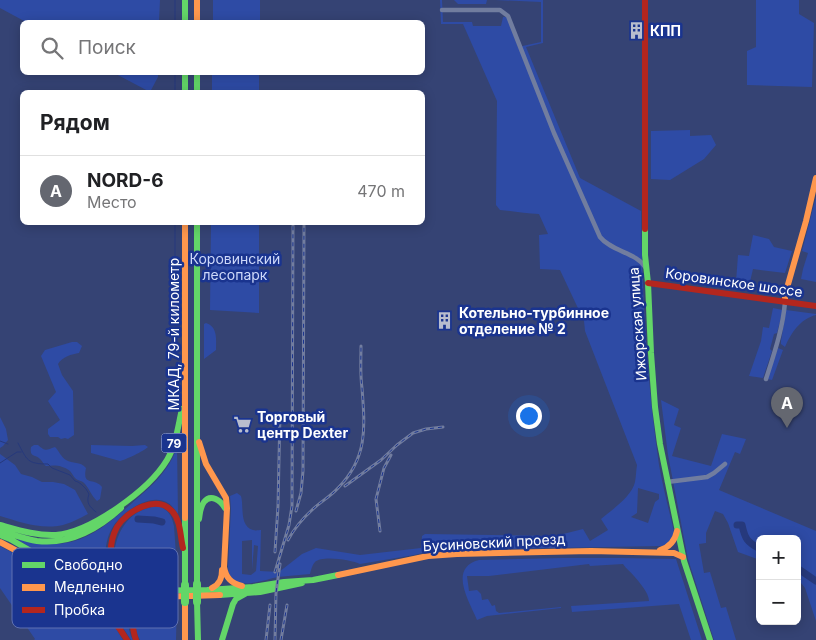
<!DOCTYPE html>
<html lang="ru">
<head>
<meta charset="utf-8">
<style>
  :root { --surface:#fff; --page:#f6f6f6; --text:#202124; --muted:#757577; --line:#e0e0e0; --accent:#646770 }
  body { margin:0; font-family:Inter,sans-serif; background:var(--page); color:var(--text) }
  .controls { position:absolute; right:15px; bottom:15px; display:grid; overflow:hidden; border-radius:8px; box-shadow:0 2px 12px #0003 }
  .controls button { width:45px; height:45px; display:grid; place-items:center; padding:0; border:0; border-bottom:1px solid var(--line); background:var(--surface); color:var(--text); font:25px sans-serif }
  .you { position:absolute; left:528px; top:415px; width:18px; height:18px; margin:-12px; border:4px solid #fff; border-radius:50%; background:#1a73e8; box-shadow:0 0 0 8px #1a73e833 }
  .badge { display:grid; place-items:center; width:32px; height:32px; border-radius:50%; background:var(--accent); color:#fff; font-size:16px; font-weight:700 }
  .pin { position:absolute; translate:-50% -41px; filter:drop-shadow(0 1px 2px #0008) }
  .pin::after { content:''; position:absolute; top:26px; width:18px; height:15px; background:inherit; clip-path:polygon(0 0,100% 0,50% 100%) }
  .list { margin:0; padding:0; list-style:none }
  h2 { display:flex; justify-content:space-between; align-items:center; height:65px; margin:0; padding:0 20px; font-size:21px }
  h2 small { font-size:16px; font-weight:400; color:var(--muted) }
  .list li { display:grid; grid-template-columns:32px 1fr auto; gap:15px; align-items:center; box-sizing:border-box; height:70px; padding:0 20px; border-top:1px solid var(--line) }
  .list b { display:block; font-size:19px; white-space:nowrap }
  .list p { margin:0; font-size:16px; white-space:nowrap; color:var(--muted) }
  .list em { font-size:16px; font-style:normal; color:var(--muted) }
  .icon { flex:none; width:28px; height:28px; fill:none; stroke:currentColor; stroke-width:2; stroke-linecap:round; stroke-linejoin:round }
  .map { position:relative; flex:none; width:816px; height:640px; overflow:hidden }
  .search { position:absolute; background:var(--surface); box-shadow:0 2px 12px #0003; left:20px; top:20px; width:405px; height:55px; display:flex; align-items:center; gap:12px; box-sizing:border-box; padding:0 18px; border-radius:8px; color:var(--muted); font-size:19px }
  .panel { position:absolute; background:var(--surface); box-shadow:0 2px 12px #0003; left:20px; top:90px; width:405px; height:135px; border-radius:8px }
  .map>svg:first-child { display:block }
  .green { fill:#2e4ba5; fill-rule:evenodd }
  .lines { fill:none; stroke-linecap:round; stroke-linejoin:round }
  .stream { stroke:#26397c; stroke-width:1 }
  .river { stroke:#26397c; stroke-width:7 }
  .street { stroke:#717d9f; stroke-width:4.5 }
  .fast { stroke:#63d668; stroke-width:6 }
  .slow { stroke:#ff974d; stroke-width:6 }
  .jam { stroke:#b3261e; stroke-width:6 }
  .rail-casing { stroke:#727d9f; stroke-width:3 }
  .rail { stroke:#1a348f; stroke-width:1; stroke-dasharray:4; stroke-linecap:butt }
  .fast-bridge { stroke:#63d668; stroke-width:8 }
  .labels { text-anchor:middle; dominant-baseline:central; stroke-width:5; stroke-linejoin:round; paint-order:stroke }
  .shield { fill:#1a348f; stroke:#bac2dd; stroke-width:1 }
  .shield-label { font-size:12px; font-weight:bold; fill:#fff }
  .poi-label { font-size:14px; font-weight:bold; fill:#fff; stroke:#1a348f; text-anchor:start }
  .park-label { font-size:14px; fill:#ced9fa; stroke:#1a348f }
  .street-label { font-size:14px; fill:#fff; stroke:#1a348f }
  .key { fill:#1a348f; stroke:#5f71b1; stroke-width:1 }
  .key-label { font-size:14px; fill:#fff }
</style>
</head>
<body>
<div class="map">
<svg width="816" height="640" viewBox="0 0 816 640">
  <rect width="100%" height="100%" fill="#354374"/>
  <!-- green -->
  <path class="green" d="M0 0H160L159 22H26L0 8Z
    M213 0H260V22H213Z
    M440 0H442L443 22H472L473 26H501L503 17H507L518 47 541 42V2L495 0H543V43L526 47 580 178 641 211C642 296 647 381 659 465 663 487 669 510 674 532L673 539 666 545 662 546 437 550 414 555 360 564C352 560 322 555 315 562 312 565 311 570 310 574 299 575 288 576 278 577 267 579 244 588 234 581 230 577 228 572 228 567L231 509 230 496 237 493 241 496C244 506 239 526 253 530 256 531 259 530 261 530L260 571 279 572 302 554 316 548 360 555 421 548 422 536 425 534 555 536 583 529 590 541 608 530 601 519C612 510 632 496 635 482 636 477 636 471 637 465L585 331 584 321 560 270 540 269 539 235 548 234 539 214C526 214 513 211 500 210L496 205 497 101 463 24H441ZM638 488 659 494V499L655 502 648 523 631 517 637 513ZM252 540V570L254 545 258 546 256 571 251 575 242 574V541Z
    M454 0H487L486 4H458Z
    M756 0H799V14L814 23 812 87 747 85V51L756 47Z
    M114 73H158V77L150 92Z
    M212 73H259V92H212Z
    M690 130V136L711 135 716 145 704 159 670 180 651 179V131Z
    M816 197V282L801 279 803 269 808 253 802 251Z
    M211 223H259V313L210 310Z
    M753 235 769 239 774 247 792 251 785 273 753 269 749 286 736 282 738 255 749 256Z
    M773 308 783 310 777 333 774 334 770 349 772 351 763 378 749 376 761 341 763 327 769 328Z
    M786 310 816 314V315C800 319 791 333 785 347L781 344V341Z
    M206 323C218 327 216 339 216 350L204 359V324Z
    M72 342H77L82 346 79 353C72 354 62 357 58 364L62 375 73 391 74 435 68 439 65 438 61 439 58 437H50L48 434V429L60 420 48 401 56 392 41 356 45 350Z
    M778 348 783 350 772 380 767 379Z
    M661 400 679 409 674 425 681 428 672 456 711 466 722 434 746 439 740 454 735 452 719 490 816 531V621L805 588 797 578V539H760V560L738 552 728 523 723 514 715 511 706 533V543L699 544 704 573 710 572 721 608 726 607 736 640H714L688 559 668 455Z
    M0 417 6 429 8 440 3 446 0 448Z
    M34 445H38C46 452 46 450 55 447 59 451 61 457 66 460 73 464 80 461 86 468 82 487 94 477 102 487L100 499 97 501C91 495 90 490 85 484 82 480 78 481 75 478 73 476 72 473 70 471 62 465 55 465 46 466 44 465 43 462 41 460 36 454 29 458 31 447Z
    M91 445 132 446 145 445 148 447C144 451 125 460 120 461L91 453Z
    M177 446 178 514C175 510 172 505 168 503 151 492 124 511 114 525 105 538 102 560 111 574 114 579 120 583 125 587 85 584 52 560 18 540V539C37 543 52 546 71 542 95 536 112 520 130 505 142 494 156 483 165 470 171 462 175 454 177 446Z
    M0 454 15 465 21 474 32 477 42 482H53L64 484 75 490 88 514C80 518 71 523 63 525 41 530 20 522 0 516Z
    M159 506C169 510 172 517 174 526L178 583 168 584V586C154 586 133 588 122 576 119 573 117 566 115 562L116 560H126L125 551 114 554C117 528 132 508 159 506ZM143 549 158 550 157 570 143 569Z
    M0 546 22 558 98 609 115 627 123 640H34L35 639 0 588Z
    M562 558H620L676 559 702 640H691L679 604 572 612 571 606 649 601C649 593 640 583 634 576 630 571 626 569 623 564L590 566 589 564 489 576H467L469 591 477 590 481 594 482 600 488 599 492 606 495 605 496 611 499 613 561 607V608L487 616 477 620C469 601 448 568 479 560Z
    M75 585C97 595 120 599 144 599 129 608 124 624 133 640H131C114 612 101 603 75 585Z
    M168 600 169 602H177L176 640H140C133 628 133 611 148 604 154 601 161 601 168 600Z"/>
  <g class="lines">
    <!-- stream -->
    <path class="stream" d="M175 0V22
      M175 72V92
      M175 274V222
      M0 441 8 444
      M18 443C27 460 27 464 48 464L52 468 70 475 75 481 78 482 81 484 86 489 89 494C86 503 89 506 96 512
      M0 463 17 452H21"/>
    <!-- river -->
    <path class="river" d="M138 519 154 520 162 522
      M737 525H742C745 539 747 542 760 549
      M797 568 816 581"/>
    <!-- street -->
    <path class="street" d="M442 10H500L508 16 554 133 600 237C612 252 636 252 646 268
      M766 379C774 354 783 328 785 302
      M667 482 707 477 714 473 725 464"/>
    <!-- fast -->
    <path class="fast" d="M185 0V22
      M185 72V92
      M197 72V92
      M197 222V584
      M645 229V255L648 283 651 353 655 407 660 444 684 561 710 640
      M185 518V585
      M199 519C200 513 200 507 204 502 211 493 221 501 225 508
      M0 525C18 530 37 536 56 535 91 532 149 490 167 460 176 445 178 426 182 409
      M0 531C12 534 25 539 37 541 70 545 98 529 121 508
      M0 535 10 539 83 581 105 587 131 591 207 590 253 587 284 582 313 580 338 575
      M220 595 260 592 302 583
      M197 602 198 640
      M222 640 233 604 236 599 245 594"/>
    <!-- slow -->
    <path class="slow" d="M197 0V22
      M185 222V518
      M785 302V295L806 221 816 178
      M199 442 206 464 226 498 227 508 224 567C226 578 231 583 242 586
      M0 542 81 585C126 599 173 597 220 595
      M660 550C670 547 675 541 677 531
      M338 575 428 556 457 554 591 551 674 553 683 557
      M212 588C220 584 222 578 222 570
      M185 602V640"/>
    <!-- jam -->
    <path class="jam" d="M645 0V229
      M648 283 816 306
      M55 576C86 596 108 608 127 640
      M141 588C135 586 129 584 123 580 108 568 108 544 117 527 127 511 156 494 172 511 181 521 180 536 183 548
      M136 640C129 619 133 605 155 599"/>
    <defs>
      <path id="rail" d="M345 486 381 460 397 445 413 433 426 429 443 427
        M296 511 301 493 303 471 304 222
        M380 531 376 499 384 468 391 455
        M288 540C294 529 302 519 312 510 320 502 330 497 338 488 368 458 365 427 362 388 360 374 361 360 361 346
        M275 552 278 506 280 413
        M275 572 289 525 292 506 293 222
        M266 640 270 605
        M275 640 276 593 280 564
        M281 640 287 605"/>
    </defs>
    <!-- rail casing -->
    <use href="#rail" class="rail-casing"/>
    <!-- rail -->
    <use href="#rail" class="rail"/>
    <!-- fast-bridge -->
    <path class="fast-bridge" d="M197 584V602
      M185 585V602"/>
  </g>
  <!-- icons -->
  <defs>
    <symbol id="building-bare" viewBox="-9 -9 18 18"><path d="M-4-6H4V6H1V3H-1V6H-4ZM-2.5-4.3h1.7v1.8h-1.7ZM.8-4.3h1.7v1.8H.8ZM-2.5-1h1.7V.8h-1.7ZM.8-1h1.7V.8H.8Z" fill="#b8bdce" stroke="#1a348f" stroke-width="2.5" paint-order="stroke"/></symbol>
    <symbol id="supermarket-bare" viewBox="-9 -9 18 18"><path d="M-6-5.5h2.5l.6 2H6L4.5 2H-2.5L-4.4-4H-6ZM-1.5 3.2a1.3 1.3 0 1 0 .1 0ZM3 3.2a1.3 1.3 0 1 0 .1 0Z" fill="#b8bdce" stroke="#1a348f" stroke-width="2.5" paint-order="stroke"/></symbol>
  </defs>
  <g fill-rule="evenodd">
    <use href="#building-bare" x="624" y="18" width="25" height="25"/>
    <use href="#building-bare" x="432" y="308" width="25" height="25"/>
    <use href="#supermarket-bare" x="230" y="412" width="25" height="25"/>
  </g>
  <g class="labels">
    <!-- shield labels -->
    <rect class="shield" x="161.5" y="433.5" width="25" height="19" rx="4"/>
    <g class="shield-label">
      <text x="174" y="443">79</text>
    </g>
    <!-- poi labels -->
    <g class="poi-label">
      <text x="650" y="30">КПП</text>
      <text x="459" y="312">Котельно-турбинное<tspan x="459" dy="16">отделение № 2</tspan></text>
      <text x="257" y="416">Торговый<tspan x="257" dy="16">центр Dexter</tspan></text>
    </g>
    <!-- park labels -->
    <g class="park-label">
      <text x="235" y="258">Коровинский<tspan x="235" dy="16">лесопарк</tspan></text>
    </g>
    <!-- street labels -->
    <g class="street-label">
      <text transform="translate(734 282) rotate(8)">Коровинское шоссе</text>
      <text transform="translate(637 324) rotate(-94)">Ижорская улица</text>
      <text transform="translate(173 334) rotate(-90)">МКАД, 79-й километр</text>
      <text transform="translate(494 542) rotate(-3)">Бусиновский проезд</text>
    </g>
  </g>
  <!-- legend -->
  <rect x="12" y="548" width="166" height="80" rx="8" class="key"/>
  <rect x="22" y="562" width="23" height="6" fill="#63d668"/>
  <rect x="22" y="584" width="23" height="7" fill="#ff974d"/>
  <rect x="22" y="607" width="23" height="6" fill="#b3261e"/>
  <g class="key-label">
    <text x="54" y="570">Свободно</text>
    <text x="54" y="592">Медленно</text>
    <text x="54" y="615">Пробка</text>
  </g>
</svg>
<div class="controls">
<button>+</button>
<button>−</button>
</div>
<div class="you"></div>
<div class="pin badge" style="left:787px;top:428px">A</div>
<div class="search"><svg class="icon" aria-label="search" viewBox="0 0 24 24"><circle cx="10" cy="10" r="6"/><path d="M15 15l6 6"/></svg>Поиск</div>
<section class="panel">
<h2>Рядом<small></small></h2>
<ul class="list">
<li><span class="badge">A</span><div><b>NORD-6</b><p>Место</p></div><em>470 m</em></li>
</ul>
</section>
</div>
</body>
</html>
